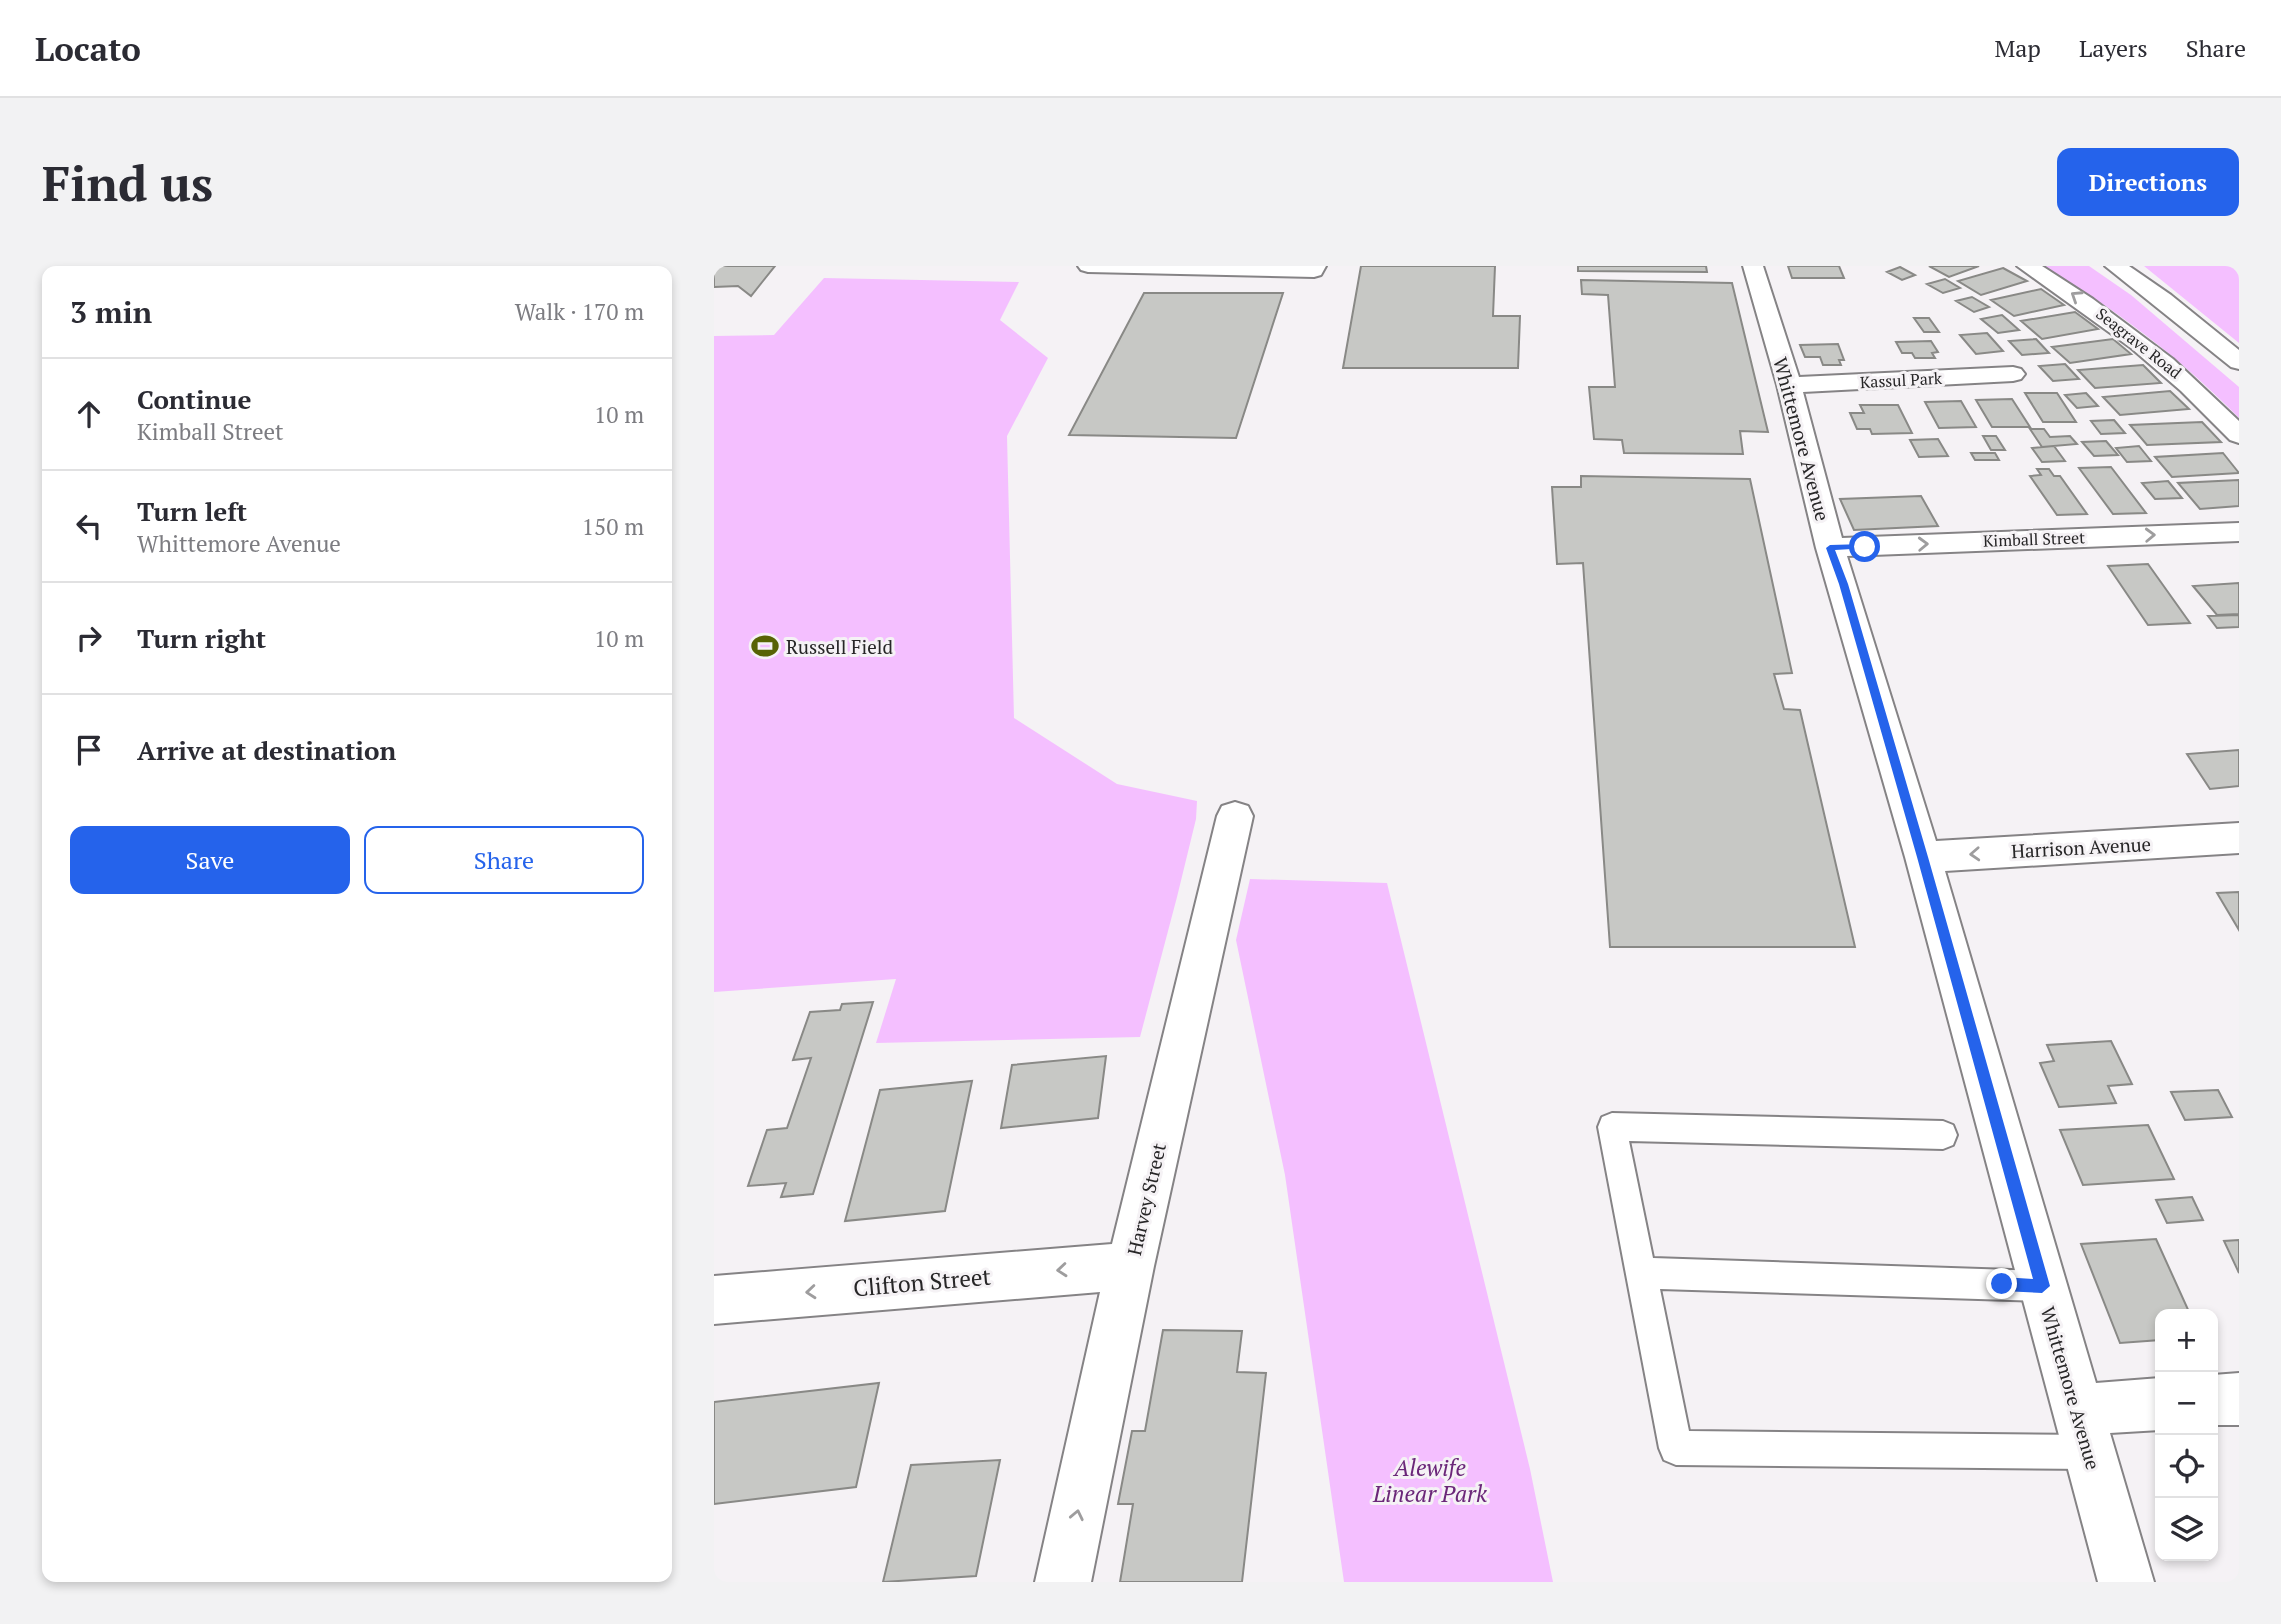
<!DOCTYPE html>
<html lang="en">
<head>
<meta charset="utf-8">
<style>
  :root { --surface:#fff; --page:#f2f2f3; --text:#2b2b33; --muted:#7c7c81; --line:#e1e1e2; --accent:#2563eb }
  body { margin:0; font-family:"PT Serif",serif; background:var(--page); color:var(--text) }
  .controls { position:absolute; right:21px; bottom:21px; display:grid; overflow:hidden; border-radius:14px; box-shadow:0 4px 10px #0003 }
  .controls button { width:63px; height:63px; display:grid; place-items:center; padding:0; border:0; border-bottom:2px solid var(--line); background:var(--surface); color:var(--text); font:35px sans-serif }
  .stop { position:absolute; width:21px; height:21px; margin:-16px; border:5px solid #2563eb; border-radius:50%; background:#fff }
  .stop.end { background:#2563eb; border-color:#fff; box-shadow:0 2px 7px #0008 }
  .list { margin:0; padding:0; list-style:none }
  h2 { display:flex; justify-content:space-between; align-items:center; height:91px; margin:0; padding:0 28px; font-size:30px }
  h2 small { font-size:23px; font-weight:400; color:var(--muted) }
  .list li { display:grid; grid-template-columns:46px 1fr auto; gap:21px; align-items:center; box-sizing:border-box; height:112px; padding:0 28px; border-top:2px solid var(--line) }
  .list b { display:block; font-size:26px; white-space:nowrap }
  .list p { margin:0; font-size:23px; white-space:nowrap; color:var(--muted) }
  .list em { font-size:23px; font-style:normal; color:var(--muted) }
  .actions { display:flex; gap:14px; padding:21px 28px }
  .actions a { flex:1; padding:16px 0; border:2px solid var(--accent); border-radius:14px; text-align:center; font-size:24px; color:var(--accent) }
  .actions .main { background:var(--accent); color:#fff }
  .icon { flex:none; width:38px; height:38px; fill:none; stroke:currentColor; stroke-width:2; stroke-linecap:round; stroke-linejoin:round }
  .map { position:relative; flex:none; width:1525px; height:1316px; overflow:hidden; border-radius:14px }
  header { display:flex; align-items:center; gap:42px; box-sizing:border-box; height:98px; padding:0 35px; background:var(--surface); border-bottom:2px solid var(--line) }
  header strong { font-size:33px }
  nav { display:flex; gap:38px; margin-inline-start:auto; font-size:24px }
  .intro { display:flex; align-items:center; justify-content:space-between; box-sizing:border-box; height:168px; padding:0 42px }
  h1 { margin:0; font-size:49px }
  .button { padding:18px 32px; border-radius:14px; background:var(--accent); color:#fff; font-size:24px; font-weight:700 }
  main { display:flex; gap:42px; padding:0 42px }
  aside { flex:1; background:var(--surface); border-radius:14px; box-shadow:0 4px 10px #0003 }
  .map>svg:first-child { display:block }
  .green { fill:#f4bfff }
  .building { fill:#c7c8c5; stroke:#898986; stroke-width:2 }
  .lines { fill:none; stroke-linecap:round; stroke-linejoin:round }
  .lane-casing { stroke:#858385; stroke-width:4 }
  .street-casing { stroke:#858385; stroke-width:4 }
  .highway-casing { stroke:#858385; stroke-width:4 }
  .lane { fill:#fff; fill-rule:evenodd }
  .street { fill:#fff; fill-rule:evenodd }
  .highway { fill:#fff; fill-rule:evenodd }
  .oneway { stroke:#9e9d9e }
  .route { fill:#2563eb }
  .labels { text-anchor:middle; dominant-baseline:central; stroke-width:6; stroke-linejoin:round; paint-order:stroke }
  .far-street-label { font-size:16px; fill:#272627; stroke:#f5f2f5 }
  .street-label { font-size:19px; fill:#272627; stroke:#f5f2f5 }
  .poi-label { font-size:19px; fill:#272627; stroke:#f5f2f5; text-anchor:start }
  .near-street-label { font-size:23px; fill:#272627; stroke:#f5f2f5 }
  .near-park-label { font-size:23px; font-style:italic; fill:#6b2779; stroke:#f5f2f5 }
</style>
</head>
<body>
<header>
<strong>Locato</strong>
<nav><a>Map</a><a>Layers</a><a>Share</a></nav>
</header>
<div class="intro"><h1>Find us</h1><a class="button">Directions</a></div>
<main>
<aside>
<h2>3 min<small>Walk · 170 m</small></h2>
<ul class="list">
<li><svg class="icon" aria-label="ahead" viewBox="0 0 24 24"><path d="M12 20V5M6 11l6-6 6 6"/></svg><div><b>Continue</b><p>Kimball Street</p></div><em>10 m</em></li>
<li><svg class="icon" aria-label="left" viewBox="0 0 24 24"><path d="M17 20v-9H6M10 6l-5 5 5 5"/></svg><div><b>Turn left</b><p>Whittemore Avenue</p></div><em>150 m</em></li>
<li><svg class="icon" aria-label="right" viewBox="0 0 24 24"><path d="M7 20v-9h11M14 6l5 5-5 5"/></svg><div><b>Turn right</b></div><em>10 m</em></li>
<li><svg class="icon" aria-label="arrive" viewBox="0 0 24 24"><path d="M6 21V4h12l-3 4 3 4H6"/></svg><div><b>Arrive at destination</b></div></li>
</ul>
<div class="actions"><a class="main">Save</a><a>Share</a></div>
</aside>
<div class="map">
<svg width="1525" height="1316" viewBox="0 0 1525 1316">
  <rect width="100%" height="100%" fill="#f5f2f5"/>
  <!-- green -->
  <path class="green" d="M1328 0H1375L1417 29 1525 121V152C1466 92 1401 42 1328 0Z
    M1430 0H1525V77Z
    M110 12 305 16 286 54 334 92 293 170 300 452 403 518 483 535 482 553 463 631 426 771 162 777 182 713 0 726V70L60 69Z
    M536 613 673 617 816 1203 839 1316H630L571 909 522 674Z"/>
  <!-- building -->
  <path class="building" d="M0 0H61L37 30 24 20 0 21Z
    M647 0H781L779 50H806L804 102H629Z
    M864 0H992L993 6 864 5Z
    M1074 0H1125L1130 12H1078Z
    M1215 0H1265L1235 11Z
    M1186 1 1201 9 1188 14 1173 6Z
    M1289 2 1313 15 1267 29 1244 15Z
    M1231 13 1246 22 1229 27 1213 18Z
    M867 14 1018 17 1054 166 1026 165 1029 188 910 187 908 174 880 173 875 121H901L894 29 868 28Z
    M1327 23 1350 39 1300 50 1277 34Z
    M430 27H569L522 172 355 169Z
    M1258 31 1275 41 1260 46 1242 35Z
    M1361 46 1384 63 1328 73 1307 55Z
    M1288 49 1305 64 1284 67 1267 53Z
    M1200 52H1215L1225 66H1210Z
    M1273 67 1289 85 1262 88 1246 69Z
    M1322 73 1335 87 1308 89 1295 75Z
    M1399 73 1417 88 1356 97 1338 81Z
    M1217 75 1224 86 1218 87 1221 92H1201L1198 87H1188L1182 76Z
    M1124 78 1130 94H1125L1127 99H1109L1106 91H1091L1086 79Z
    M1351 98 1365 113 1339 115 1325 100Z
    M1429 99 1447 117 1381 122 1364 104Z
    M1456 125 1475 143 1406 149 1389 131Z
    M1311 127H1343L1362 156H1329Z
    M1372 127 1384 140 1363 142 1351 129Z
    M1298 133 1316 161H1278L1262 134Z
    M1247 135 1262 161 1225 162 1211 136Z
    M1146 139H1184L1198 167 1158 168 1156 163H1143L1136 147H1150Z
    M1400 154 1411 167 1387 168 1377 155Z
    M1488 156 1507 176 1433 179 1416 159Z
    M1316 163H1330L1336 171 1356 170 1363 178 1328 181Z
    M1269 170H1282L1291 184H1277Z
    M1224 173 1234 190 1205 191 1196 174Z
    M1392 175 1404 189 1380 190 1368 176Z
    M1340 180 1351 195 1328 196 1318 182Z
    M1425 180 1437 195 1413 196 1402 182Z
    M1257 187H1281L1285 194H1261Z
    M1509 187 1525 207 1458 211 1441 191Z
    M1397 201 1432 247 1399 248 1365 202Z
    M1323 203H1335L1340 210H1346L1373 248 1343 249 1316 210 1327 209Z
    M867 210 1036 213 1078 407 1060 408 1070 443 1086 444 1141 681H896L869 297 843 298 838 221H867Z
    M1525 214V240L1486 243 1464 217Z
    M1454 215 1468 232 1441 233 1428 217Z
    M1207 230 1224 260 1140 264 1126 233Z
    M1434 298 1476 357 1434 359 1394 300Z
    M1525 317V348L1503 349 1479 320Z
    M1525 349V361L1503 362 1494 350Z
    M1525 484V520L1496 523 1473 488Z
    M1525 626V664L1503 627Z
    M159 736 99 928 67 931 72 917 34 920 53 864 73 862 97 792 79 794 96 746 126 744 128 738Z
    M1397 775 1418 818 1394 820 1402 837 1345 841 1326 797 1340 795 1333 779Z
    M392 790 384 852 287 862 298 799Z
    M258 815 231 945 131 955 166 824Z
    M1504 824 1518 851 1471 854 1457 826Z
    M1434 859 1460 913 1369 919 1346 864Z
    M1478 931 1489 954 1453 957 1442 934Z
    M1442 973 1476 1048H1446V1074L1406 1077 1367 978Z
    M1525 974V1007L1510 975Z
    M449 1064 528 1065 523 1106 552 1107 528 1316H406L419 1238H404L418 1165H431Z
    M165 1117 142 1221 0 1238V1136Z
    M286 1194 262 1310 169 1316 197 1199Z"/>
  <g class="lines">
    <defs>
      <path id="lane" d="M898 847 1229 855 1239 859 1243 869 1239 879 1229 883 915 875 939 992 1328 1005 1339 1009 1343 1020 1339 1031 1328 1035 946 1023 975 1165 1375 1169 1387 1174 1392 1186 1387 1198 1375 1203 962 1199 950 1194 945 1182 884 861 888 851Z"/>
      <path id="street" d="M364 0H612L607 9 600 11 374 6 367 4Z
        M1029 0H1049L1085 111 1299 101 1307 103 1311 108 1307 113 1299 115 1089 126 1128 272 1525 257V275L1133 290 1222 575 1525 557V587L1231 605 1382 1117 1446 1112V1164L1396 1167 1440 1316H1384L1191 591 1102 282 1063 119Z
        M1303 0H1328L1379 33 1459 93 1525 155V177L1516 174 1467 125 1417 82Z
        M521 536 534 540 539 550 440 1000 377 1316H321L386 1026 0 1058V1010L398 978 503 550 508 540Z
        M1525 1107V1159H1499V1109Z"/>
      <path id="highway" d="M1391 0H1415L1457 29 1525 84V103L1517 101Z"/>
    </defs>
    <!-- lane casing -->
    <use href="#lane" class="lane-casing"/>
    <!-- street casing -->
    <use href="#street" class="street-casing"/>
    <!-- highway casing -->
    <use href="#highway" class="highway-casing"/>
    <!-- lane -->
    <use href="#lane" class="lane"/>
    <!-- street -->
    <use href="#street" class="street"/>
    <!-- highway -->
    <use href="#highway" class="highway"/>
  </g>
  <!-- one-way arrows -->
  <defs><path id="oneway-chevron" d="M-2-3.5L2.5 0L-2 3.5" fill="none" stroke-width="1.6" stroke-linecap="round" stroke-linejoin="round" transform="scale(1.75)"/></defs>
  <g class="oneway">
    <use href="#oneway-chevron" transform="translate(1362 30) rotate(-147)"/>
    <use href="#oneway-chevron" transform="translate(1436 269) rotate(-2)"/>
    <use href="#oneway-chevron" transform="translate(1209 278) rotate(-2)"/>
    <use href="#oneway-chevron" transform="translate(1261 588) rotate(177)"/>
    <use href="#oneway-chevron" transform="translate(348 1004) rotate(175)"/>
    <use href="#oneway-chevron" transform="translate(97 1026) rotate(175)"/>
    <use href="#oneway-chevron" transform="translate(363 1249) rotate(-78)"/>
  </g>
  <!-- route -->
  <path class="route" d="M1151 278 1154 282 1121 284 1134 318 1214 591 1336 1020 1328 1027 1288 1025 1281 1018 1288 1011 1319 1013 1203 591 1125 318 1112 282 1116 279Z"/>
  <!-- icons -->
  <defs>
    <symbol id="stadium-bare" viewBox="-9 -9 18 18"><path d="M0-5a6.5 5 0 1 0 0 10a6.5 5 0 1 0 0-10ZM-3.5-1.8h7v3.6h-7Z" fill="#576304" stroke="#f5f2f5" stroke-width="2.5" paint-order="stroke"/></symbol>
  </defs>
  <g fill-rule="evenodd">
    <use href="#stadium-bare" x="32" y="361" width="38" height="38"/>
  </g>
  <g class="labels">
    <!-- far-street labels -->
    <g class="far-street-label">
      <text transform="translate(1425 77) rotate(38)">Seagrave Road</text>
      <text transform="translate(1187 114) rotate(-3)">Kassul Park</text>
      <text transform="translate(1320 273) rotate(-2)">Kimball Street</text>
    </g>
    <!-- street labels -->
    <g class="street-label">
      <text transform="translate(1088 173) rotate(75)">Whittemore Avenue</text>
      <text transform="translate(1367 581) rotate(-3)">Harrison Avenue</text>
      <text transform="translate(432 933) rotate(-77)">Harvey Street</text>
      <text transform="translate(1357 1122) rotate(74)">Whittemore Avenue</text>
    </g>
    <!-- poi labels -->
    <g class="poi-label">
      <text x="72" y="380">Russell Field</text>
    </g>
    <!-- near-street labels -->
    <g class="near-street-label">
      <text transform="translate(208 1016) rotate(-5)">Clifton Street</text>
    </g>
    <!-- near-park labels -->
    <g class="near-park-label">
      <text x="716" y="1201">Alewife<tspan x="716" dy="26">Linear Park</tspan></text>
    </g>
  </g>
</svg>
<div class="controls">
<button>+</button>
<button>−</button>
<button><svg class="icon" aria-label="locate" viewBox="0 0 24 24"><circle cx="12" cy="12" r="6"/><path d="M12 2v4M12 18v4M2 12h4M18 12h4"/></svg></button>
<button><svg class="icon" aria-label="layers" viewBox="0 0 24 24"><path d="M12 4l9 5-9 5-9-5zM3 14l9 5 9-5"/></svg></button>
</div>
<div class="stop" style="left:1151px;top:281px"></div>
<div class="stop end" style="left:1288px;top:1018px"></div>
</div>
</main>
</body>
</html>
